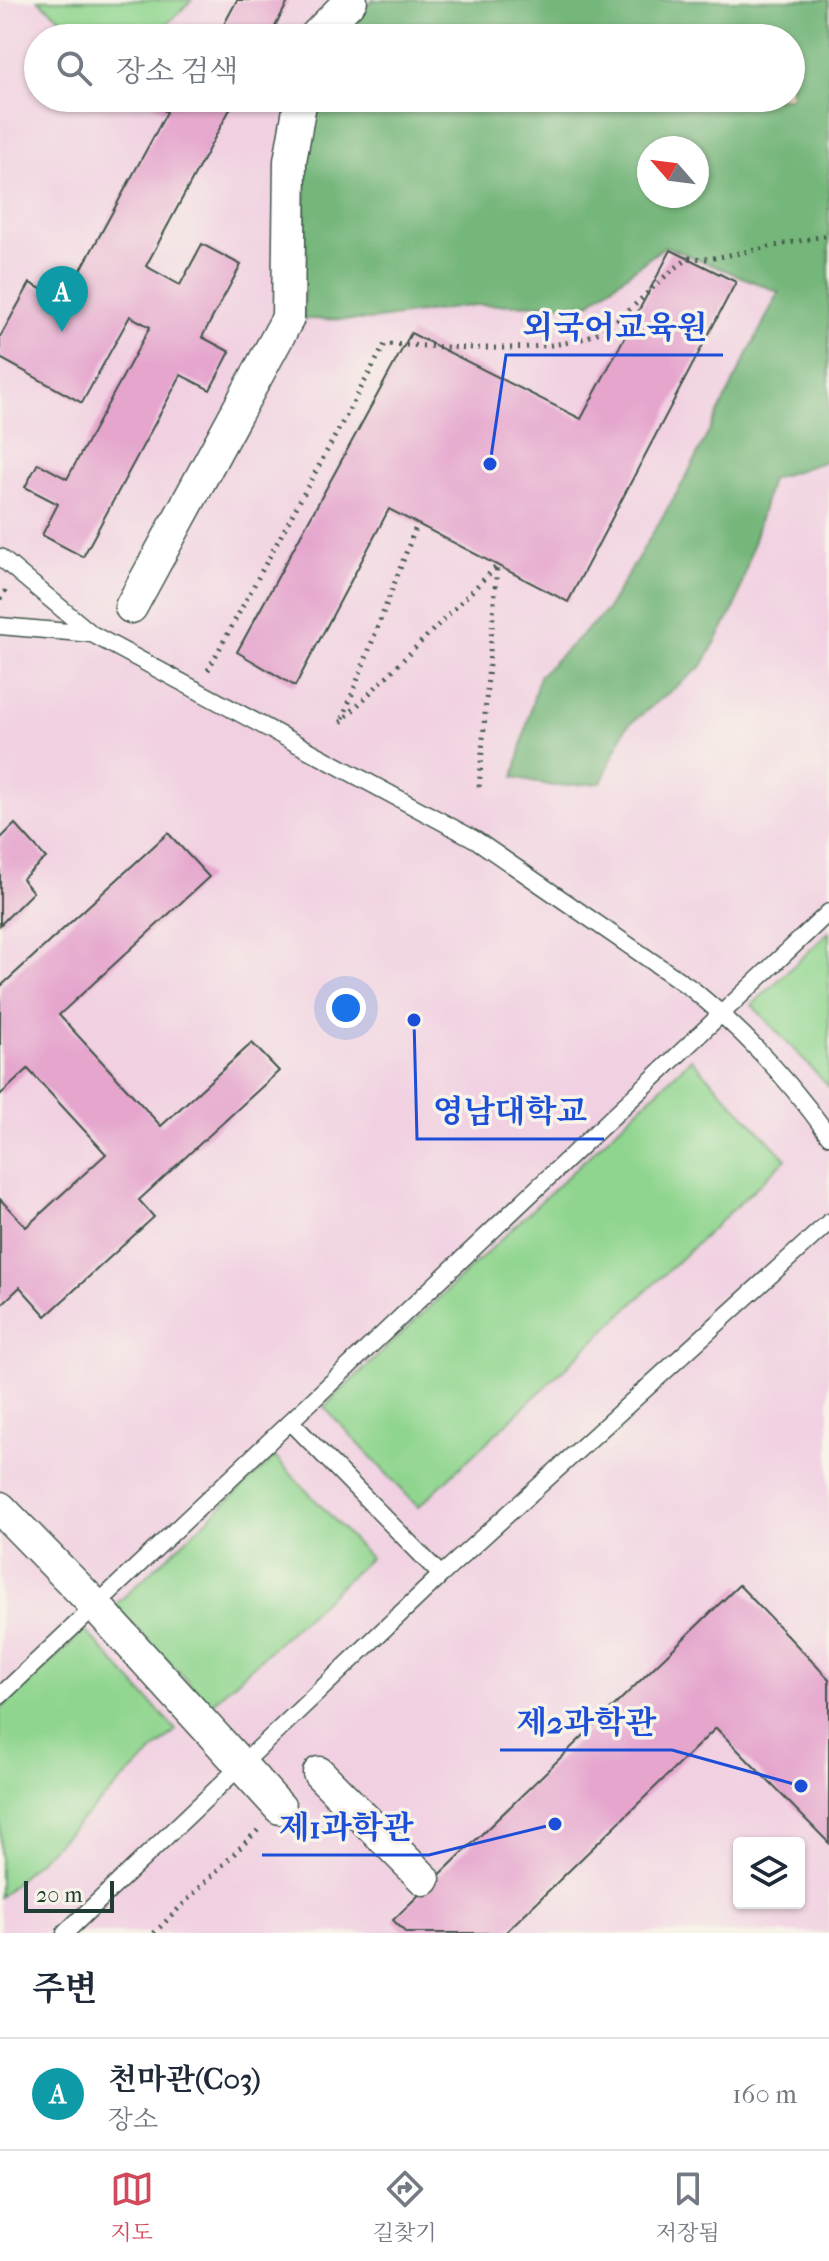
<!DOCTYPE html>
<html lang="ko">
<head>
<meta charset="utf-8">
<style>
  :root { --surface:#fff; --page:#f6f6f7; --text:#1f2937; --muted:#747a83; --line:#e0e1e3; --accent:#d1495b }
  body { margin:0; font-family:"IM FELL French Canon","Noto Serif KR",serif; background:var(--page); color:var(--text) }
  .controls { position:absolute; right:24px; bottom:24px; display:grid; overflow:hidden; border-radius:8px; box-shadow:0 2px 6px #0004 }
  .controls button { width:72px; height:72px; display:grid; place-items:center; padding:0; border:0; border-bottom:2px solid var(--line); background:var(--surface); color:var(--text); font:40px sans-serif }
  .compass { position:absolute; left:637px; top:136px; width:72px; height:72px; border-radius:50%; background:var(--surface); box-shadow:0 2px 6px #0004; rotate:298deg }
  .scale { position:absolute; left:24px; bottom:20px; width:90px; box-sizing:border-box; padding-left:8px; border:4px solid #1f3d34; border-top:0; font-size:22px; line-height:28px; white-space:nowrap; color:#1f3d34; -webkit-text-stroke:6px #f7f3e8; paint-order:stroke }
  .you { position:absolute; left:346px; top:1008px; width:28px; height:28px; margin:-20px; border:6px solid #fff; border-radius:50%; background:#1a73e8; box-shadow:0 0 0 12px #1a73e833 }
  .badge { display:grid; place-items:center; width:52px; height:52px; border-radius:50%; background:var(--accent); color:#fff; font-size:26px; font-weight:700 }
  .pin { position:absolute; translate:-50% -66px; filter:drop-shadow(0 2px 4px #0008) }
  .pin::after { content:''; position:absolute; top:42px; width:28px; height:24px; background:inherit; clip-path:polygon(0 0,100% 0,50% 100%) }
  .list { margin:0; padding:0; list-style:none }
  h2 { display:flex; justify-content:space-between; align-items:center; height:104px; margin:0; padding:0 32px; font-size:34px }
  h2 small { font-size:26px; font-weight:400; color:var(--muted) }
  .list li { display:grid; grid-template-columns:52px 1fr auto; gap:24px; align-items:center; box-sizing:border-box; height:112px; padding:0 32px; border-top:2px solid var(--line) }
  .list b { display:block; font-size:30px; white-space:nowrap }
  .list p { margin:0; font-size:26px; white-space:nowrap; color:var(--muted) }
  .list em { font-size:26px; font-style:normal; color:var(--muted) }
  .icon { flex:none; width:44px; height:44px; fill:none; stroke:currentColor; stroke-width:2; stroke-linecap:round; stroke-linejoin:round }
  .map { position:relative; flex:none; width:829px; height:1933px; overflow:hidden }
  .search { position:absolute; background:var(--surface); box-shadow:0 2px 6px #0004; left:24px; right:24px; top:24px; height:88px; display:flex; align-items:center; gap:20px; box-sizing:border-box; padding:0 28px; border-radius:44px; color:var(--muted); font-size:30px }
  .sheet { height:216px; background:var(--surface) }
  nav { display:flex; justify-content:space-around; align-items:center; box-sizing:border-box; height:112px; border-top:2px solid var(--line); background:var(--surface); font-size:22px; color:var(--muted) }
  nav a { display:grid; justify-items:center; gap:4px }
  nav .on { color:var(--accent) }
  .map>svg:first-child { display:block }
  .built { fill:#f1d0e2; fill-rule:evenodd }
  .green { fill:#90d58f; stroke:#588962; stroke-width:2 }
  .forest { fill:#74b67a; stroke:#4a7a57; stroke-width:2; fill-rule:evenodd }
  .building { fill:#e5a5cd }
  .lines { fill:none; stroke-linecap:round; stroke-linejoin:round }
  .lane-casing { stroke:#3f554a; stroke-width:19 }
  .street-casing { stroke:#3f554a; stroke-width:35 }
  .path { stroke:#3f554a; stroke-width:5; stroke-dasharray:2 6; stroke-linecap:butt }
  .lane { stroke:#fff; stroke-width:16 }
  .street { stroke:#fff; stroke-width:32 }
  .leader { fill:none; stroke:#1d4ed8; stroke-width:3 }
  .callout-dot { fill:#1d4ed8; stroke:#f7f3e8; stroke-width:3 }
  .callout-label { font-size:32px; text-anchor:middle; font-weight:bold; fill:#1d4ed8; stroke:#f7f3e8; stroke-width:7; stroke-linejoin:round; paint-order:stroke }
</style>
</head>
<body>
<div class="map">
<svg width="829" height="1933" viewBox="0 0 829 1933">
  <rect width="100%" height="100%" fill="#f7f3e8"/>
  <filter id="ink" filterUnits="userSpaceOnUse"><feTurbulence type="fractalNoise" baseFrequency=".0125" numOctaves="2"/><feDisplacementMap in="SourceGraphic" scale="16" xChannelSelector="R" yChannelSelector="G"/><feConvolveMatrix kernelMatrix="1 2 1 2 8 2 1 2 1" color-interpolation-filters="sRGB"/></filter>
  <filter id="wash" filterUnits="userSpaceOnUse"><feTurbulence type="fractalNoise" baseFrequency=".006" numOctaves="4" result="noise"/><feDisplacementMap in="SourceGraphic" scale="32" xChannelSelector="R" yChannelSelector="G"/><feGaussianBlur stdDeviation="1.8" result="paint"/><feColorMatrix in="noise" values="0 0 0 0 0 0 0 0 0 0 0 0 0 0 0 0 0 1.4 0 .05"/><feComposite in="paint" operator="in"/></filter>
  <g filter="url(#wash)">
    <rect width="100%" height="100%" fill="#f4e0c6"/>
    <!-- built -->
    <path class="built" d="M0 0H829V1933H0ZM38 38H791V98H38ZM649 148H697V196H649ZM739 1843H799V1903H739Z"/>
    <!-- green -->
    <path class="green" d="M38 0H192L152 38H85Z
      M829 932V1087L752 1005Z
      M691 1059 786 1159 418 1507 324 1407Z
      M275 1457 370 1558 210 1705 115 1605Z
      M85 1630 176 1730 0 1897V1710Z"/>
    <!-- forest -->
    <path class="forest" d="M373 0H829V460L771 479 736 605 702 666 626 727 601 783 553 786 514 777 539 676 606 611 684 481 779 292 665 246 588 304 475 305 371 320 303 319 306 109 312 98H791V38H344L355 17ZM649 148H697V196H649Z"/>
    <g id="blocks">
      <!-- building -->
      <path class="building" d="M237 0H289L269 38H204L211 25 221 30Z
        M141 98H236L146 266 180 285 202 244 241 265 202 337 230 352 210 390 181 375 83 557 42 535 58 504 25 487 38 463 67 479 150 327 130 316 82 403 0 358V337L30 283 64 301 167 112Z
        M671 250 736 282 568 602 389 509 295 686 237 652 411 333 581 419Z
        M15 824 46 858 22 879 33 892 0 925V839Z
        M168 833 209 877 59 1015 161 1126 252 1043 279 1071 139 1200 154 1217 46 1316 20 1287 0 1306V1199L26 1227 106 1154 28 1069 0 1095V987Z
        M739 1585 829 1679V1843L716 1728 505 1933H406L393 1920Z"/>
    </g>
  </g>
  <g filter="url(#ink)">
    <use href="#blocks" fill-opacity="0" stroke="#3f554a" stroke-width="2"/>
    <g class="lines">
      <defs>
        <path id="lane" d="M0 557 92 634 476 840 692 989C745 1032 790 1081 829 1136
          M0 626 92 634
          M291 1422 441 1575
          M0 1696 829 912
          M65 1933 441 1575 829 1222"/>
        <path id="street" d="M314 38 351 0
          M131 607 288 318 290 161 301 98
          M0 1508 95 1605 280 1808
          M319 1773 424 1879"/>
      </defs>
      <!-- lane casing -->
      <use href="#lane" class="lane-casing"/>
      <!-- street casing -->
      <use href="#street" class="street-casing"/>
      <!-- path -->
      <path class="path" d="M0 599 7 588
        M208 670 385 344C438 346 553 357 599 332 634 313 656 278 690 258L709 259 829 235
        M343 718 417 524
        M341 722 497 566 479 788
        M154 1933 259 1829"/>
      <!-- lane -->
      <use href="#lane" class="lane"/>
      <!-- street -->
      <use href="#street" class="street"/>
    </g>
  </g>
  <!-- callouts -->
  <path class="leader" d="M490 464L506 355H723M414 1020L417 1139H604M801 1786L672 1750H500M555 1824L429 1855H262"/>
  <g class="callout-dot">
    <circle cx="490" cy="464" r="8"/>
    <circle cx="414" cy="1020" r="8"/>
    <circle cx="801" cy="1786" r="8"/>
    <circle cx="555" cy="1824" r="8"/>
  </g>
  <g class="callout-label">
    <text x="615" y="338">외국어교육원</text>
    <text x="510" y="1122">영남대학교</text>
    <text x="586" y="1733">제2과학관</text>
    <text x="346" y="1838">제1과학관</text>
  </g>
</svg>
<div class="controls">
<button><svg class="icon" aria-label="layers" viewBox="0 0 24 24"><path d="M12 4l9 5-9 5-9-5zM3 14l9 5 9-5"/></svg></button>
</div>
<svg class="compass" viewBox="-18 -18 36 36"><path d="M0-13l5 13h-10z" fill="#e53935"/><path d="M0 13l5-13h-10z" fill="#747a83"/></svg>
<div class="scale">20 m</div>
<div class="you"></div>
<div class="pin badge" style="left:62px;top:332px;background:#0f9aa8">A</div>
<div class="search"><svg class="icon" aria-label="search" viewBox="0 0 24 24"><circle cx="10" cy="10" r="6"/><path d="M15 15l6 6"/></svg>장소 검색</div>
</div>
<section class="sheet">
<h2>주변<small></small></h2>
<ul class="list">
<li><span class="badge" style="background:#0f9aa8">A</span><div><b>천마관(C03)</b><p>장소</p></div><em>160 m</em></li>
</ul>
</section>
<nav>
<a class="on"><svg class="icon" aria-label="map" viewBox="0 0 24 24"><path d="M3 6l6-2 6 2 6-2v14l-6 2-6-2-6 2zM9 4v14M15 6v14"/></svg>지도</a>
<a><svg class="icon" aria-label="directions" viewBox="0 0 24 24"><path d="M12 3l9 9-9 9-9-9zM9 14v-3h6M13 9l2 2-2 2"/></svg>길찾기</a>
<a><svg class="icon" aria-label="saved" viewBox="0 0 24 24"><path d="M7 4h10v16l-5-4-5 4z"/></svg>저장됨</a>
</nav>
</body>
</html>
